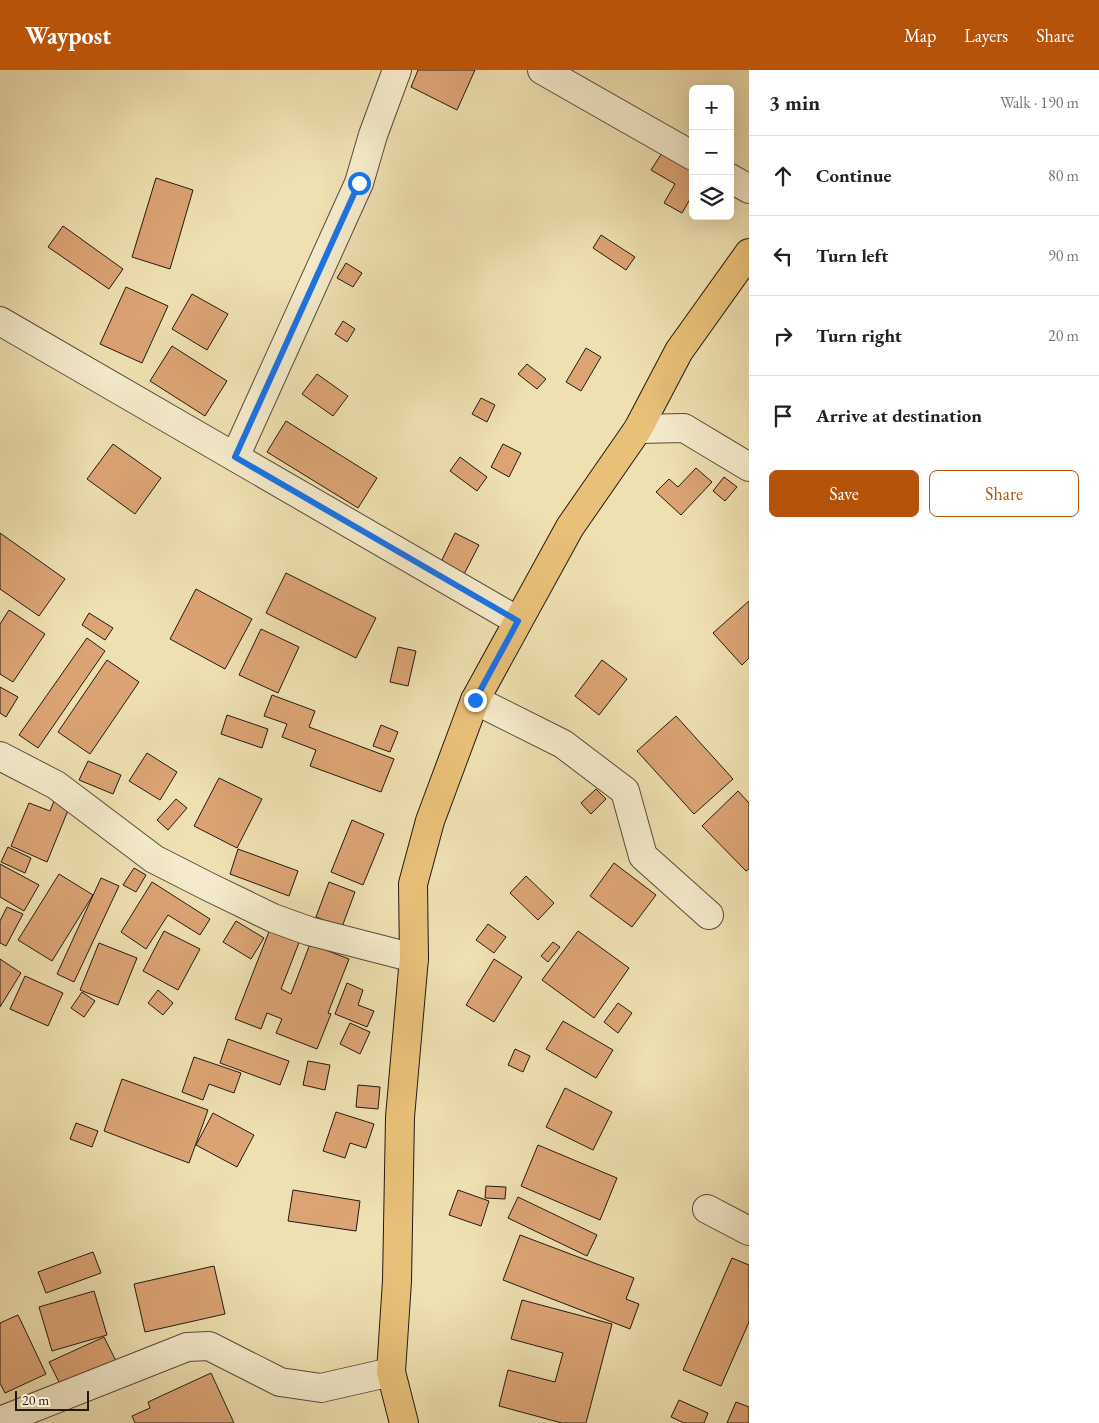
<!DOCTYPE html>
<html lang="en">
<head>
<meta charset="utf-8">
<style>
  :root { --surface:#fff; --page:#f2f2f2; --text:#222; --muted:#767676; --line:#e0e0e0; --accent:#b45309 }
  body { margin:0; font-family:"EB Garamond",serif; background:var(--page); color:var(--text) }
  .controls { position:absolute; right:15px; top:15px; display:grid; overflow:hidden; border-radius:8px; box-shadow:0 5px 20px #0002 }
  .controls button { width:45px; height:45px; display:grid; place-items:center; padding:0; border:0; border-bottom:1px solid var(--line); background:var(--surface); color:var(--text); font:25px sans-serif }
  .scale { position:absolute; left:15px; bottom:12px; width:74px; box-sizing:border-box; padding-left:5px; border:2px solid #241813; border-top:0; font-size:14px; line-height:18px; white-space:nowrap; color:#241813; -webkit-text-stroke:4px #f5ebcc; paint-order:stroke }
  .stop { position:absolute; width:15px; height:15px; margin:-11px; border:4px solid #1a73e8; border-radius:50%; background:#fff }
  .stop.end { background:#1a73e8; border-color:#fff; box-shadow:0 1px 5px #0008 }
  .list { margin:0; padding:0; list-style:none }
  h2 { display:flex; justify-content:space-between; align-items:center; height:65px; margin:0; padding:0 20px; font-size:21px }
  h2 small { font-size:16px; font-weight:400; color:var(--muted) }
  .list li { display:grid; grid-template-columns:32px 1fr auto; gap:15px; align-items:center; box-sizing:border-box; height:80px; padding:0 20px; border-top:1px solid var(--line) }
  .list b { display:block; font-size:19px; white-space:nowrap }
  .list em { font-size:16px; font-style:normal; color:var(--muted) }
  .actions { display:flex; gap:10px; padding:15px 20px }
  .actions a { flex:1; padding:11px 0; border:1px solid var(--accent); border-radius:8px; text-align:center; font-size:18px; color:var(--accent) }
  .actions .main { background:var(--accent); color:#fff }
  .icon { flex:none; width:28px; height:28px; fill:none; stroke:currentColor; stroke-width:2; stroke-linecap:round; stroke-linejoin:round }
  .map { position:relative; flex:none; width:749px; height:1353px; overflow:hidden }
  header { display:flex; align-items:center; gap:30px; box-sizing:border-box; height:70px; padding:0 25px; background:var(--accent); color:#fff }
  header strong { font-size:24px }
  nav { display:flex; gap:28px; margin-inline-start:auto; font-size:18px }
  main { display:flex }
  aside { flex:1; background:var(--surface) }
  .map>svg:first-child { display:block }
  .building { fill:#dca475; stroke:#241813 }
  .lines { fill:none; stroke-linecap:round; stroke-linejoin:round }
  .minor-casing { stroke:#574a3a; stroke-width:30 }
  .major-casing { stroke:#241813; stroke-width:30 }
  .minor { stroke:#f5ebcc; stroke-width:28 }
  .major { stroke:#e8c078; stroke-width:28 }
  .route { stroke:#1a73e8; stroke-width:6 }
</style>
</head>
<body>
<header>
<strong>Waypost</strong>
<nav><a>Map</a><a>Layers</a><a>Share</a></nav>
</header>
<main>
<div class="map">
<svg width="749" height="1353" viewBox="0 0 749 1353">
  <rect width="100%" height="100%" fill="#efe0b1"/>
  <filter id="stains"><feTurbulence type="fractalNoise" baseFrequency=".004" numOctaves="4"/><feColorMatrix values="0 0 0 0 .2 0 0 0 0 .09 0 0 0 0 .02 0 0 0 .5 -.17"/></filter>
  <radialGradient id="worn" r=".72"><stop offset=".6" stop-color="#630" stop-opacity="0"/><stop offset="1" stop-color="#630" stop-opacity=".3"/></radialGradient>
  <!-- building -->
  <path class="building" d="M418 0H475L457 40 411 17Z
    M662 83 693 101V124L682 143 664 133 675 114 651 100Z
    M156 108 193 120 170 199 132 187Z
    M63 156 123 199 109 219 48 177Z
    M601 165 635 187 626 200 593 178Z
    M346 193 362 203 353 217 337 208Z
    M126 217 168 236 142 293 100 274Z
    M192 224 228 244 207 280 172 259Z
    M343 251 355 259 347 272 335 264Z
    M172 276 227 311 205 346 150 311Z
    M586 278 601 287 581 321 566 312Z
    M527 294 546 309 537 319 518 304Z
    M317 304 348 326 333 346 302 324Z
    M481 328 495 335 487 352 472 344Z
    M286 351 377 408 358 438 267 382Z
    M113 374 161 408 135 444 87 409Z
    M503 374 521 383 509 407 491 397Z
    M460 387 487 407 477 421 450 401Z
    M696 398 712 412 681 445 656 422 669 409 678 417Z
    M724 407 737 417 725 431 713 421Z
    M0 463 65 509 39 546 0 519Z
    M455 463 479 475 461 510 438 498Z
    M286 503 376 548 356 588 266 543Z
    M196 519 252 549 225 599 170 569Z
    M749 531V588L742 595 713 563Z
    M9 540 45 564 13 612 0 604V554Z
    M89 543 113 558 105 570 82 555Z
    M261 559 299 577 278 623 239 605Z
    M87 568 105 581 38 678 19 665Z
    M398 577 416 581 408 616 390 612Z
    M107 590 139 612 90 684 58 662Z
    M602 590 627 609 599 645 575 626Z
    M0 617 18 627 6 647 0 643Z
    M272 625 315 641 309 657 394 689 381 722 310 696 316 680 282 667 287 654 264 646Z
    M227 645 268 659 262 678 221 664Z
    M676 646 733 709 694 744 637 681Z
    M381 655 398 662 390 682 373 676Z
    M147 683 177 702 160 730 129 711Z
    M88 691 121 705 113 724 79 710Z
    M219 708 262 729 237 778 194 756Z
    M596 719 606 729 591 744 581 733Z
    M738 721 749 733V799L746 801 702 756Z
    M56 726 71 733 47 792 11 776 29 733 50 741Z
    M176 729 187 738 168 760 157 750Z
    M352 750 384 764 363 815 331 802Z
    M8 777 31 788 25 803 1 792Z
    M238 779 298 801 289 826 230 804Z
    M614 793 656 825 632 857 590 826Z
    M0 794 39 815 24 841 0 827Z
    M134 798 146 805 136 822 123 815Z
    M59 804 93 825 52 891 18 870Z
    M526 806 554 833 538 850 510 823Z
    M101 808 119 816 74 912 57 904Z
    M152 812 210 849 200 865 168 845 146 879 121 862Z
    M329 812 355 822 342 857 316 847Z
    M7 837 23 844 6 876 0 873V851Z
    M236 851 264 868 251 889 223 872Z
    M488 854 506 867 494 883 476 870Z
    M270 859 300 870 281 919 291 924 310 874 349 889 328 943 331 944 317 979 276 963 282 949 267 943 261 959 235 949Z
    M164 861 200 879 178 920 143 901Z
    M578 861 629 898 594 948 542 910Z
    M553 872 560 877 548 892 541 886Z
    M99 873 137 888 118 935 80 920Z
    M0 889 21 903 0 937Z
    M494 889 522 907 494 952 466 935Z
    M25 906 63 923 48 956 10 939Z
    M347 913 363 920 358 935 374 941 367 957 335 944Z
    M158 920 173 933 163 945 148 933Z
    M82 922 95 931 84 947 71 938Z
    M618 933 632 943 618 963 604 952Z
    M563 951 613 980 596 1008 546 979Z
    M350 953 370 962 360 984 340 974Z
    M228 969 289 991 280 1015 220 993Z
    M515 979 530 986 523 1002 508 995Z
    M194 987 241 1003 234 1023 209 1014 203 1030 182 1022Z
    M308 991 330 995 325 1020 303 1015Z
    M122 1009 208 1040 189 1093 104 1061Z
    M358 1015 380 1017 378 1039 356 1037Z
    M565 1018 612 1042 593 1080 546 1057Z
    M336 1042 374 1054 366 1078 350 1073 345 1088 323 1081Z
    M213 1043 254 1065 237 1097 196 1075Z
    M76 1053 98 1061 92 1077 70 1069Z
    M538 1075 617 1108 600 1150 521 1116Z
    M486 1116 506 1117 505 1129 485 1128Z
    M293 1120 360 1131 356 1161 288 1151Z
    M458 1120 489 1131 481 1156 449 1145Z
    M518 1127 597 1165 587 1186 508 1148Z
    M520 1165 634 1208 626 1229 639 1234 630 1259 503 1210Z
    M93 1182 101 1203 46 1223 38 1202Z
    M732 1188 749 1195V1252L721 1316 683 1300Z
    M214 1196 225 1244 145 1262 134 1214Z
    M94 1221 107 1265 52 1281 39 1237Z
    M522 1230 612 1254 586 1353H562L499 1336 508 1300 555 1312 563 1283 511 1269Z
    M18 1245 46 1304 5 1323 0 1313V1253Z
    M104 1267 116 1291 61 1316 49 1292Z
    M211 1303 234 1353H135L132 1346 150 1338 148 1332Z
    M679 1330 708 1343 704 1353H684L671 1347Z
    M736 1332 749 1337V1353H727Z"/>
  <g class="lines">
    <defs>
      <path id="minor" d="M542 0 693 86
        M730 108 749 119
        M0 251 518 551
        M638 359 684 358 749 397
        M235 387 359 113 373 65 397 0
        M475 630 563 674 625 721 643 786 709 845
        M0 686 56 715 154 789 209 817 273 848 309 861 414 888
        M707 1139 749 1161
        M0 1351 187 1277 209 1276 280 1312 321 1318 391 1302"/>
      <path id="major" d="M404 1353 391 1302 397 1211 400 1047 414 888 413 814 430 751 475 630 570 457 638 359 679 281 749 183"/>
    </defs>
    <!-- minor casing -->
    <use href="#minor" class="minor-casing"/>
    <!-- major casing -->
    <use href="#major" class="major-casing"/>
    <!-- minor -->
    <use href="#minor" class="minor"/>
    <!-- major -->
    <use href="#major" class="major"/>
  </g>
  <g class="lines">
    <!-- route -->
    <path class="route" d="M359 113 235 387 518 551 475 630"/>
  </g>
  <rect width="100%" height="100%" filter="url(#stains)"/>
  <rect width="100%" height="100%" fill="url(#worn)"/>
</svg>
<div class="controls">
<button>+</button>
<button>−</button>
<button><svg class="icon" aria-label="layers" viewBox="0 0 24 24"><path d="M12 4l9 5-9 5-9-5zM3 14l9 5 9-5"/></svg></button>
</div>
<div class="scale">20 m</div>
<div class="stop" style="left:359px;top:113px"></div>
<div class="stop end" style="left:475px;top:630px"></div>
</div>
<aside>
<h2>3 min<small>Walk · 190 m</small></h2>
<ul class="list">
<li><svg class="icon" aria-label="ahead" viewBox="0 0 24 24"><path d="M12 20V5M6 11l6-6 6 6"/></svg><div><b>Continue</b></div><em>80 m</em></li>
<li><svg class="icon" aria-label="left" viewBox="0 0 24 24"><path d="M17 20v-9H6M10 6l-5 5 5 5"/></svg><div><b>Turn left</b></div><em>90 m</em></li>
<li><svg class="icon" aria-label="right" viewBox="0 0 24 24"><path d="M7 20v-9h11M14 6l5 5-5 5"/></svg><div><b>Turn right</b></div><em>20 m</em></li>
<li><svg class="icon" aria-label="arrive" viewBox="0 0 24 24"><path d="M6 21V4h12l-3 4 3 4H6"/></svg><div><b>Arrive at destination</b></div></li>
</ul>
<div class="actions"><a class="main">Save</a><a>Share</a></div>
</aside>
</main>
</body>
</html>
